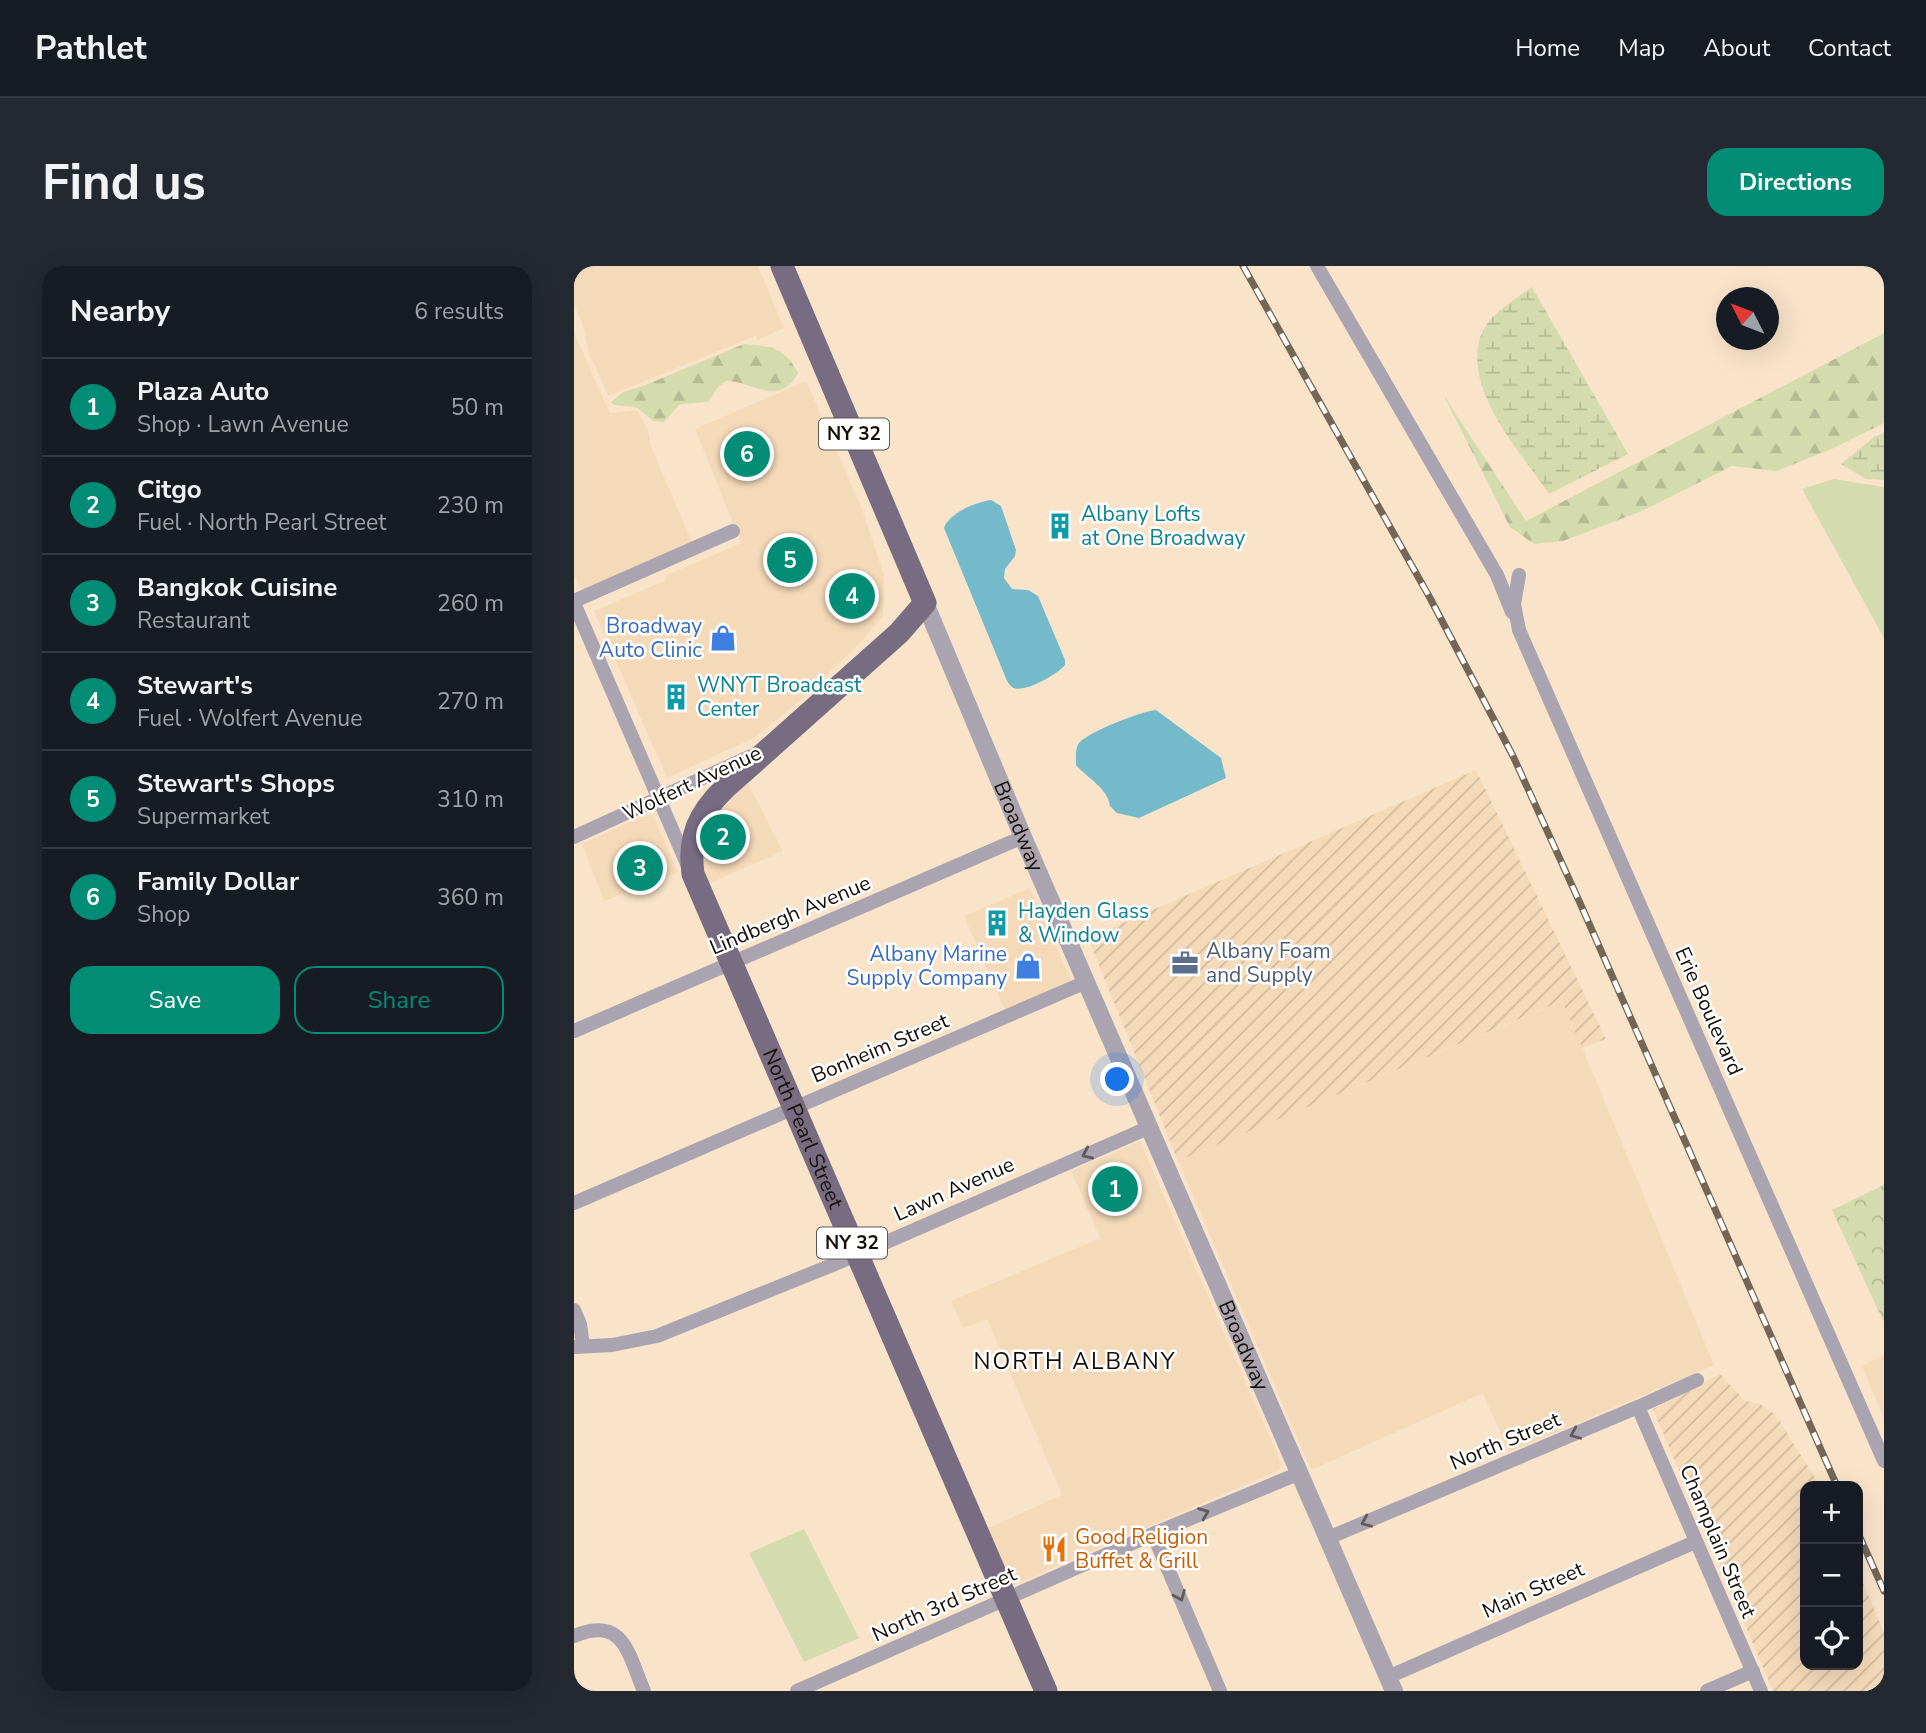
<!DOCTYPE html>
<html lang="en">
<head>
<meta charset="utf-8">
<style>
	body { margin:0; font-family:"Nunito Sans",sans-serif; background:#242831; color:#f1f3f6 }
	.controls { position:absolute; right:21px; bottom:21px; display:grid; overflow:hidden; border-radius:14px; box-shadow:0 7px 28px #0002 }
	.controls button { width:63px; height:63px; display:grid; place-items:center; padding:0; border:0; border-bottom:2px solid #363941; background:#171b24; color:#f1f3f6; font:35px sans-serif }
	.compass { position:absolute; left:1142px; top:21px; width:63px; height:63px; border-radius:50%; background:#171b24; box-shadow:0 7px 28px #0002; rotate:312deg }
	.you { position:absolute; left:544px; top:814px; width:24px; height:24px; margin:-18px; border:5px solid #fff; border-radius:50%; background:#1a73e8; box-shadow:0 0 0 10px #1a73e833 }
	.badge { display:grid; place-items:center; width:46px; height:46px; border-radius:50%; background:#018d75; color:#fff; font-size:23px; font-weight:700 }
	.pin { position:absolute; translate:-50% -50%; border:4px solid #fff; box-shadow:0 2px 7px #0006 }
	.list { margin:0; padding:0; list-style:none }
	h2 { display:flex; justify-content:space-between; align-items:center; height:91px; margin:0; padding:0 28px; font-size:30px }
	h2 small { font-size:23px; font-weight:400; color:#9ea1a6 }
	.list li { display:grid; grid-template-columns:46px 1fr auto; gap:21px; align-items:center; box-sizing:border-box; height:98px; padding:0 28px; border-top:2px solid #363941 }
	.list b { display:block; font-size:26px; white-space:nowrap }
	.list p { margin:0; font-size:23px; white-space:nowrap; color:#9ea1a6 }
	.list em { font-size:23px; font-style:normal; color:#9ea1a6 }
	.actions { display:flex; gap:14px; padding:21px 28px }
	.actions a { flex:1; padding:16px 0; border:2px solid #018d75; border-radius:21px; text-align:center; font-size:24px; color:#018d75 }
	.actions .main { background:#018d75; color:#fff }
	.icon { flex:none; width:38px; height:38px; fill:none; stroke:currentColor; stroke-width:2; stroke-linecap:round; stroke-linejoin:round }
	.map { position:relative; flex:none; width:1310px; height:1425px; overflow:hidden; border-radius:21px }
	header { display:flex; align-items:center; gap:42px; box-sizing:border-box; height:98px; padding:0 35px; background:#171b24; border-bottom:2px solid #363941 }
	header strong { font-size:33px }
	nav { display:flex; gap:38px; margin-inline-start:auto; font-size:24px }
	.intro { display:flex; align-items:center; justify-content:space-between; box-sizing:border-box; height:168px; padding:0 42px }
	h1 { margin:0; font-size:49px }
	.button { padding:18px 32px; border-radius:21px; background:#018d75; color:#fff; font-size:24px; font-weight:700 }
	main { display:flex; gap:42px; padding:0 42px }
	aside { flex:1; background:#171b24; border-radius:21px; box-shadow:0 7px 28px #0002 }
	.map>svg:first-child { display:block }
	.built { fill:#f5daba }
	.industrial { fill:url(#industrial-furrows) }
	.green { fill:#d4dbaf }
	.forest { fill:url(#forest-firs) }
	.wetland { fill:url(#wetland-marsh) }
	.park { fill:url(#park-crowns) }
	.water { fill:#75bacb }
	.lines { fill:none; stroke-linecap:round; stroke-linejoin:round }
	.minor { stroke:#aaa4b1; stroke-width:14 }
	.tertiary { stroke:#aaa4b1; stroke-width:18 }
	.primary { stroke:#776c82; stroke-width:23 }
	.rail-casing { stroke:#736657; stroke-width:7 }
	.rail { stroke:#fff; stroke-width:4.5; stroke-dasharray:13; stroke-linecap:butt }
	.oneway { stroke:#605a5c }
	.labels { text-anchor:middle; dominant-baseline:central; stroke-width:5; stroke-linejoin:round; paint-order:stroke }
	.shield { fill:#fff; stroke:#5c5751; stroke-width:2 }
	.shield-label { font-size:19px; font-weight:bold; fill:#160f07 }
	.culture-label { font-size:21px; fill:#0d838f; stroke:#fff; text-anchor:start }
	.shop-label { font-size:21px; fill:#366cbe; stroke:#fff; text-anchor:end }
	.street-label { font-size:21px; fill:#160f07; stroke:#fff }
	.service-label { font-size:21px; fill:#4e5e75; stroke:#fff; text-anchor:start }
	.food-label { font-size:21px; fill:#c56008; stroke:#fff; text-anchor:start }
	.neighbourhood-label { font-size:23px; letter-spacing:2px; fill:#160f07; stroke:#fff }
</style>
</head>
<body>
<header>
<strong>Pathlet</strong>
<nav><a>Home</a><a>Map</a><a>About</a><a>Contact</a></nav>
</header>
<div class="intro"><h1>Find us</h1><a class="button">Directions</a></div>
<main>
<aside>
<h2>Nearby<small>6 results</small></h2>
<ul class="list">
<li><span class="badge">1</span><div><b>Plaza Auto</b><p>Shop · Lawn Avenue</p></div><em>50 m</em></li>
<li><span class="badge">2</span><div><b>Citgo</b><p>Fuel · North Pearl Street</p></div><em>230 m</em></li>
<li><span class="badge">3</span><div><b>Bangkok Cuisine</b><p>Restaurant</p></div><em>260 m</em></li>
<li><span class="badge">4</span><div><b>Stewart's</b><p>Fuel · Wolfert Avenue</p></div><em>270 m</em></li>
<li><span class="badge">5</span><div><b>Stewart's Shops</b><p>Supermarket</p></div><em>310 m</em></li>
<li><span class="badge">6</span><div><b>Family Dollar</b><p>Shop</p></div><em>360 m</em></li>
</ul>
<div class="actions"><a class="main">Save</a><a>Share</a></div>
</aside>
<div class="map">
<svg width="1310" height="1425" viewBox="0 0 1310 1425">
	<defs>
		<pattern id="industrial-furrows" width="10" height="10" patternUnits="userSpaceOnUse" patternTransform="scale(1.75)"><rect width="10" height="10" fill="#f5daba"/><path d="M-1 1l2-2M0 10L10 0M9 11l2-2" fill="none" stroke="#d1ba9e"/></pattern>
		<pattern id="forest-firs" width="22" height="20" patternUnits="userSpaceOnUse" patternTransform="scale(1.75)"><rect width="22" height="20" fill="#d4dbaf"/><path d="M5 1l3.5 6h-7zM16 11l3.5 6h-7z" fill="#b5bb95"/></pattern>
		<pattern id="wetland-marsh" width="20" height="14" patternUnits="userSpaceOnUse" patternTransform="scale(1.75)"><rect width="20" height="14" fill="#d4dbaf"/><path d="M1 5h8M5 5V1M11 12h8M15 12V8" fill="none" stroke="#b5bb95"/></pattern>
		<pattern id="park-crowns" width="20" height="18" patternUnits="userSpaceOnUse" patternTransform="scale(1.75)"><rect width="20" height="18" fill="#d4dbaf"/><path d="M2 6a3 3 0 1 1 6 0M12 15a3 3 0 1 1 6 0" fill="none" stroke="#b5bb95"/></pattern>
	</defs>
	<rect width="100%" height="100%" fill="#f9e4ca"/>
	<!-- built -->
	<g class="built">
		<path d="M 0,0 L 184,0 L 210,62 L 184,74 L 181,70 L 34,130 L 15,87 L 8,56 L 0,39 Z"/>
		<path d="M 0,66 L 36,147 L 63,144 L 74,164 L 77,181 L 118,276 L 11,323 L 5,321 L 0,309 Z"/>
		<path d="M 232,115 L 287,240 L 310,309 L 309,350 L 286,377 L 229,432 L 180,472 L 93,512 L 20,345 L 90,315 L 93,309 L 167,277 L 121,163 Z"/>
		<path d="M 174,517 L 209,585 L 134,618 L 127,595 L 126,576 L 144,544 Z"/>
		<path d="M 71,549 L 79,549 L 104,606 L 30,635 L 8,578 Z"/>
		<path d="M 456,622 L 497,714 L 431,745 L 390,650 Z"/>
		<path d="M 989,735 L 1140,1099 L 935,1186 L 909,1127 L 737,1204 L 604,895 Z"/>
		<path d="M 566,875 L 708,1199 L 703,1205 L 437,1320 L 412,1263 L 488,1229 L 413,1053 L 389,1062 L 377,1035 L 526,972 L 497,905 Z"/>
		<path d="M 1310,1089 L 1310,1153 L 1288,1100 Z"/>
	</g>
	<!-- industrial -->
	<g class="industrial">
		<path d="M 902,504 L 1032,773 L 1008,782 L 988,735 L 604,895 L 514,672 Z"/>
		<path d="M 1146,1108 L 1171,1135 L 1186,1138 L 1202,1149 L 1246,1220 L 1231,1220 L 1231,1399 L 1284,1399 L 1284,1305 L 1310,1366 L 1310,1425 L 1199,1425 L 1079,1143 Z"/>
	</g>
	<!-- green -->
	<g class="green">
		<path d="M 1260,213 L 1310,221 L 1310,372 L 1228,223 Z"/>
		<path d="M 230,1263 L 285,1372 L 230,1396 L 175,1287 Z"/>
	</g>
	<!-- forest -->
	<g class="forest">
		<path d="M 1310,67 L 1310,157 L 1260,182 L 1203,205 L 1158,200 L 1068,245 L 989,275 L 960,278 L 936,261 L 870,130 L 952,255 Z"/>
		<path d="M 170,78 C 197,80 211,82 224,107 C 204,143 177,114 152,115 L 145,120 L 134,136 L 106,138 L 90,156 L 79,155 L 62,141 L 40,139 L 37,136 L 49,126 L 69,120 Z"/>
	</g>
	<!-- wetland -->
	<g class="wetland">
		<path d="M 958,21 L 1054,188 L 975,228 C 946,185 888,124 907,69 C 915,48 940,34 958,21 Z"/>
		<path d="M 1310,167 L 1310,214 L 1292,213 L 1267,198 L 1300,171 Z"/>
	</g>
	<!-- park -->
	<path class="park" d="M 1310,919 L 1310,1054 L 1309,1055 L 1258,944 Z"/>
	<!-- water -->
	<g class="water">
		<path d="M 417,234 L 427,240 L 442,284 L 441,290 L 431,303 L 430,312 L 438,323 L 454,324 L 464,330 L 491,394 L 491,399 C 484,408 448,429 438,421 C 435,419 432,413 431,410 L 370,262 C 375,247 402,236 417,234 Z"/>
		<path d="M 582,444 L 647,492 L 652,512 L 565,552 L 543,547 L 536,540 C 533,521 514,513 502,499 C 502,492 501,482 505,477 C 514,466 568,445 582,444 Z"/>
	</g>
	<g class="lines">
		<!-- minor -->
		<g class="minor">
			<path d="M 743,0 L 923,309 L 938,346"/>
			<path d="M 945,309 L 940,338 L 945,364 L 1310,1195"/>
			<path d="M 0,335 L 159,265"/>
			<path d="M 0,337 L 114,600"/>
			<path d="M 0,571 L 177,490"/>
			<path d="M 0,765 L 449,571"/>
			<path d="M 0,937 L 512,716"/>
			<path d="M 0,1044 L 6,1058 L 9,1080"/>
			<path d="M 0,1081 L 38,1079 L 83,1070 L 283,989 L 576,861"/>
			<path d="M 1064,1141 L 1187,1425"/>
			<path d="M 579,1268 L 646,1425"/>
			<path d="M 754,1272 L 1064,1141 L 1123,1114"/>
			<path d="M 0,1370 C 50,1349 54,1388 70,1425"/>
			<path d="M 814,1411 L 1121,1276"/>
			<path d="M 223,1425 L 579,1268 L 726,1207"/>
			<path d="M 1133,1425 L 1179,1405"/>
		</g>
		<!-- tertiary -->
		<path class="tertiary" id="s1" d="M 351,337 L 449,571 L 820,1425"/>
		<!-- primary -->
		<path class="primary" id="s2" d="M 208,0 L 351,337 L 325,367 L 151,522 C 125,547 114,571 119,608 L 472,1425"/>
		<!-- rail casing -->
		<g class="rail-casing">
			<g id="rail">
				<path d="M 669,0 L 856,332 L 939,490 L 1006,637 L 1263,1220"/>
				<path d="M 1284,1267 L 1310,1325"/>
			</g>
		</g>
		<!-- rail -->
		<use href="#rail" class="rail"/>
	</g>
	<!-- one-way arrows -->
	<defs><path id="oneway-chevron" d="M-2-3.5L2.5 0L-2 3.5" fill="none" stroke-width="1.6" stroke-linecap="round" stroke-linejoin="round" transform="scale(1.75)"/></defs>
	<g class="oneway">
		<use href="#oneway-chevron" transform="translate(513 888) rotate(156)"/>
		<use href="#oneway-chevron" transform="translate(1001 1168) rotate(157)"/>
		<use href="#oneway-chevron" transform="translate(630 1247) rotate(-22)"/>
		<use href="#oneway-chevron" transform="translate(792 1256) rotate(157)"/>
		<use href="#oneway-chevron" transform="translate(606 1330) rotate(67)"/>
	</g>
	<!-- icons -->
	<defs>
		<g id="building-bare" transform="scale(2.1)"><path d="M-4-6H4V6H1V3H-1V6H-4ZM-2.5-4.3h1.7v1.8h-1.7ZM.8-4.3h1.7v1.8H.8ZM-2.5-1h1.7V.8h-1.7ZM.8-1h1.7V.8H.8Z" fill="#0f9aa8" stroke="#fff" stroke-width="2.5" paint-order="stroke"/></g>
		<g id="shop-bare" transform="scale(2.1)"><path d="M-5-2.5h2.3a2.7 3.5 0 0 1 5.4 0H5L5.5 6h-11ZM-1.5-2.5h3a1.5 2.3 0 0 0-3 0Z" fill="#3f7fe0" stroke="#fff" stroke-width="2.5" paint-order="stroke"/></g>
		<g id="office-bare" transform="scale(2.1)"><path d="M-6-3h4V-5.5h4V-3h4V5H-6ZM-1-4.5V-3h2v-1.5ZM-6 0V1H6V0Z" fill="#5c6f8a" stroke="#fff" stroke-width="2.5" paint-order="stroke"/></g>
		<g id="restaurant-bare" transform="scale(2.1)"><path d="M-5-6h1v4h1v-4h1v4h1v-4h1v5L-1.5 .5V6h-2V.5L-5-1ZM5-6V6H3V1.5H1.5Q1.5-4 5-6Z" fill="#e8710a" stroke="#fff" stroke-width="2.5" paint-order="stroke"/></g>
	</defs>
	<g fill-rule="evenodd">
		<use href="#building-bare" x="486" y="260"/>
		<use href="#shop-bare" x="149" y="372"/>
		<use href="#building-bare" x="102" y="431"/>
		<use href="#building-bare" x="423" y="657"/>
		<use href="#office-bare" x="611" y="697"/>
		<use href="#shop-bare" x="454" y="700"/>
		<use href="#restaurant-bare" x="480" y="1283"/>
	</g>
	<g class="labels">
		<!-- shield labels -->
		<g class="shield">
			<rect x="245" y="152.5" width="70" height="31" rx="5"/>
			<rect x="243" y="961.5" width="70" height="31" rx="5"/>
		</g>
		<g class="shield-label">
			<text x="280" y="168">NY 32</text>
			<text x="278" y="977">NY 32</text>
		</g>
		<!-- culture labels -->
		<g class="culture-label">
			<text x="507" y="248">Albany Lofts<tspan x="507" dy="24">at One Broadway</tspan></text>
			<text x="123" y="419">WNYT Broadcast<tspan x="123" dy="24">Center</tspan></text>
			<text x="444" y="645">Hayden Glass<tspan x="444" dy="24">&amp; Window</tspan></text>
		</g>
		<!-- shop labels -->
		<g class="shop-label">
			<text x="128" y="360">Broadway<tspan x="128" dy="24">Auto Clinic</tspan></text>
			<text x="433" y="688">Albany Marine<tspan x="433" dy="24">Supply Company</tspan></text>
		</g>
		<!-- street labels -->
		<g class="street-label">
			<text transform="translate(118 517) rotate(-25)">Wolfert Avenue</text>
			<text stroke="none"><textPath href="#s1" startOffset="242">Broadway</textPath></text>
			<text transform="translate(216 649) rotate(-23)">Lindbergh Avenue</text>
			<text transform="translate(1135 745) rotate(66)">Erie Boulevard</text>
			<text transform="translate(306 782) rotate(-23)">Bonheim Street</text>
			<text stroke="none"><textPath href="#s2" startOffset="1012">North Pearl Street</textPath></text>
			<text transform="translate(380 923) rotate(-24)">Lawn Avenue</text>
			<text stroke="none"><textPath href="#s1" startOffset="808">Broadway</textPath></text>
			<text transform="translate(931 1175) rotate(-23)">North Street</text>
			<text transform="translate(1144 1275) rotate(67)">Champlain Street</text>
			<text transform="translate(959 1324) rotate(-24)">Main Street</text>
			<text transform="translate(370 1338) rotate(-24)">North 3rd Street</text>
		</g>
		<!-- service labels -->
		<g class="service-label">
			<text x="632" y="685">Albany Foam<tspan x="632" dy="24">and Supply</tspan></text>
		</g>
		<!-- food labels -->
		<g class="food-label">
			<text x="501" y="1271">Good Religion<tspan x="501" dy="24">Buffet &amp; Grill</tspan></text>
		</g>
		<!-- neighbourhood labels -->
		<g class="neighbourhood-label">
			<text x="501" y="1095">NORTH ALBANY</text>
		</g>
	</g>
</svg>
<div class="controls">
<button>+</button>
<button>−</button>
<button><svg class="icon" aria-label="locate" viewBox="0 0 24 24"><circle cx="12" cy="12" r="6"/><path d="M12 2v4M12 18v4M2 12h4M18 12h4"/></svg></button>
</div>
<svg class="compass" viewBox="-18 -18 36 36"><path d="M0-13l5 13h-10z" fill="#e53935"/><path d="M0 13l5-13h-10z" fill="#9ea1a6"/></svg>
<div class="you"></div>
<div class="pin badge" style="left:541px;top:923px">1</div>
<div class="pin badge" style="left:149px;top:571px">2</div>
<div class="pin badge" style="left:66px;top:602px">3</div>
<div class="pin badge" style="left:278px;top:330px">4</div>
<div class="pin badge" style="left:216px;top:294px">5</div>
<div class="pin badge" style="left:173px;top:188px">6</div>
</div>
</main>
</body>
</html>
